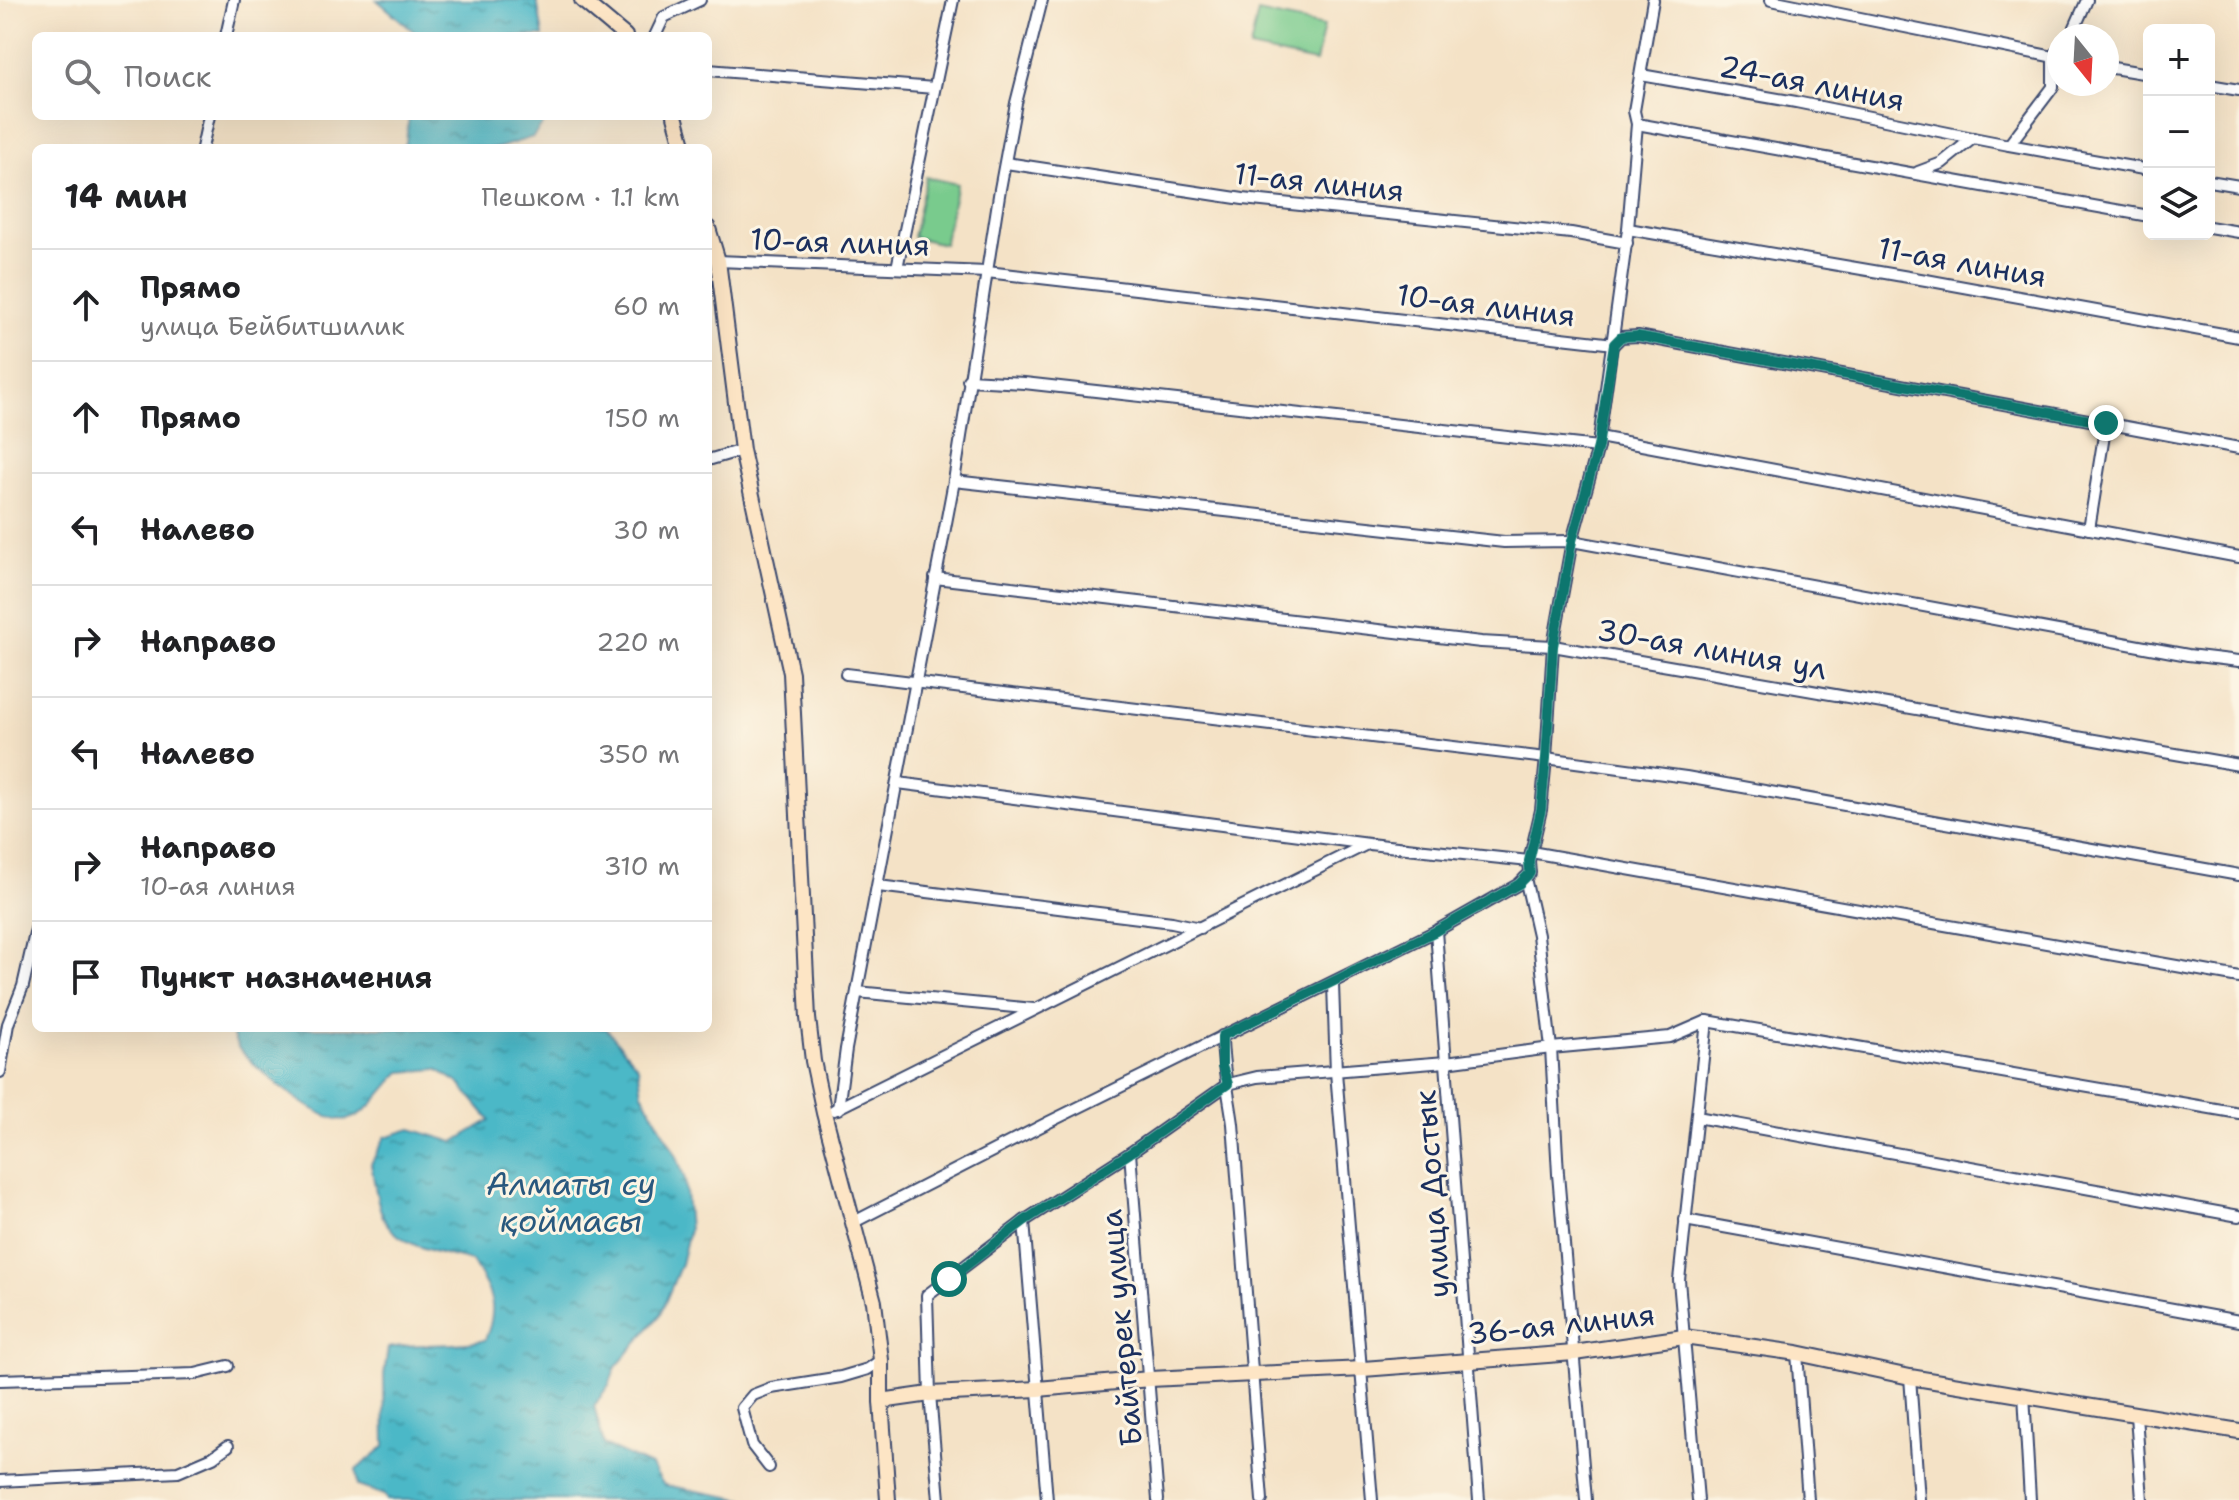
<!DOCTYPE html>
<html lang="ru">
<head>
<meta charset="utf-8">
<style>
	body { margin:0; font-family:"Shantell Sans",sans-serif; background:#f2f2f2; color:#202124 }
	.controls { position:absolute; right:24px; top:24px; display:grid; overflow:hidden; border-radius:12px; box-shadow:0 8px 32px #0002 }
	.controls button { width:72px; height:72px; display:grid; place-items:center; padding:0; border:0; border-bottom:2px solid #e0e0e0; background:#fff; color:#202124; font:40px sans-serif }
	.compass { position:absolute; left:2047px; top:24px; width:72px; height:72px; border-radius:50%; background:#fff; box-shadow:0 8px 32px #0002; rotate:162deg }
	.stop { position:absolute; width:24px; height:24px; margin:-18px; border:6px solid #0f766e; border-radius:50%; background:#fff }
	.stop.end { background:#0f766e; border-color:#fff; box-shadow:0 2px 8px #0008 }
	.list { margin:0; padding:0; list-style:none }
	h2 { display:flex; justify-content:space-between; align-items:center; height:104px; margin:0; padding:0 32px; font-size:34px }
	h2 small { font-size:26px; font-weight:400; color:#757577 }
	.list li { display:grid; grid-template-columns:52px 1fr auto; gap:24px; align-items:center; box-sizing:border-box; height:112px; padding:0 32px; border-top:2px solid #e0e0e0 }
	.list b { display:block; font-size:30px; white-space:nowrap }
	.list p { margin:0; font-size:26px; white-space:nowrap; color:#757577 }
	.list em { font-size:26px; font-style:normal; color:#757577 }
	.icon { flex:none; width:44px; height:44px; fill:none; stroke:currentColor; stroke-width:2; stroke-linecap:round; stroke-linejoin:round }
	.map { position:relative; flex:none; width:2239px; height:1500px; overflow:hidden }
	.search { position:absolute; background:#fff; box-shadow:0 8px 32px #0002; left:32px; top:32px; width:680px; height:88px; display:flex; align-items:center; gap:20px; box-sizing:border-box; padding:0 28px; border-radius:12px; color:#757577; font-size:30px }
	.panel { position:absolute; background:#fff; box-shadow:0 8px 32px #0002; left:32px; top:144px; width:680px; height:888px; border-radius:12px }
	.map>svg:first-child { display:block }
	.green { fill:#79cb8d; stroke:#4a7d76; stroke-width:2 }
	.water { fill:url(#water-ripples); stroke:#337492; stroke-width:2 }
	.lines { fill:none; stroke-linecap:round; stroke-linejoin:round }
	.street-casing { stroke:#3c4a6e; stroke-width:14 }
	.secondary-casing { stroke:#3c4a6e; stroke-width:18 }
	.street { stroke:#fff; stroke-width:10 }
	.secondary { stroke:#fde5c5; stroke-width:14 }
	.route { stroke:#0f766e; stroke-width:10 }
	.labels { text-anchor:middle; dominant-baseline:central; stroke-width:6; stroke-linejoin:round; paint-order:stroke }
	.street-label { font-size:30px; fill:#1b2f5e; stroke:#fcf5e5 }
	.water-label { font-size:32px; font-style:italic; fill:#29587e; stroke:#fcf5e5 }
</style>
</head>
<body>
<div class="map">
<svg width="2239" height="1500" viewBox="0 0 2239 1500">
	<defs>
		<pattern id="water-ripples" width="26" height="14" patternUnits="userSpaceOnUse" patternTransform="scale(2)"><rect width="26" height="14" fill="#4bb8c7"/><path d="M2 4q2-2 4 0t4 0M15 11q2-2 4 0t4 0" fill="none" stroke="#3e96a5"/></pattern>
	</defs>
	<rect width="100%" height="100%" fill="#fcf5e5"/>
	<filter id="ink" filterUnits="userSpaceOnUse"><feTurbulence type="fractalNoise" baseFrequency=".0125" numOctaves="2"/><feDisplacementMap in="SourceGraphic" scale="16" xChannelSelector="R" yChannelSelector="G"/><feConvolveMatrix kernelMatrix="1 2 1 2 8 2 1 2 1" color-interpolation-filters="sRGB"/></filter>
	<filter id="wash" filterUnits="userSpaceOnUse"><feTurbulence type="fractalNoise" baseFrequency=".006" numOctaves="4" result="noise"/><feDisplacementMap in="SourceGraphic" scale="32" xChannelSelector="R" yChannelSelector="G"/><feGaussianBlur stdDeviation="1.8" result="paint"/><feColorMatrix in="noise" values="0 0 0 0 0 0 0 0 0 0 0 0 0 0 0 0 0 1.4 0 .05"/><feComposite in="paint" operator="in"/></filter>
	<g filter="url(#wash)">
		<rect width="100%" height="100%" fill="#f4e2c6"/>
		<!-- green -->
		<g class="green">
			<path d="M 1258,12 L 1324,26 L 1316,62 L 1250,48 Z"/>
			<path d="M 926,177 L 957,184 L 944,244 L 913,237 Z"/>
		</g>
		<!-- water -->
		<g class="water">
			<path d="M 377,0 L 537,0 L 543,36 L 419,36 Z"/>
			<path d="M 409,116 L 549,116 L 533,137 L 498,148 L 402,148 L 406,142 Z"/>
			<path d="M 230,1028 L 606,1028 L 638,1067 L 642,1093 L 677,1157 L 685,1180 L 689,1230 L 681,1264 L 660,1315 L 616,1367 L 609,1385 L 594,1406 L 604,1445 L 651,1466 L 664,1485 L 747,1500 L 387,1500 L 384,1495 L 358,1486 L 356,1470 L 385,1446 L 384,1375 L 388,1348 C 421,1342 453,1348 485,1340 C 500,1304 490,1292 472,1261 C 444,1253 405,1249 387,1224 C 378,1212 374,1179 371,1164 L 385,1137 L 411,1129 L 454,1142 L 490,1120 L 460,1084 L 437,1069 L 401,1072 C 384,1087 374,1109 352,1118 C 325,1130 259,1070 240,1050 C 235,1044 233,1035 230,1028 Z"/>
		</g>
	</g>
	<g filter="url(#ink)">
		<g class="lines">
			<!-- street casing -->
			<g class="street-casing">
				<g id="street">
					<path d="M 1653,0 L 1634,111 L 1637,124 L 2149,216"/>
					<path d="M 1771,0 L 2059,58"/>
					<path d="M 226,36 L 234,0"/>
					<path d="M 655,36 L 664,17 L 700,0"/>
					<path d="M 2071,36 L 2087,0"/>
					<path d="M 2107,67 L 2149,74"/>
					<path d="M 708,70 L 934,88"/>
					<path d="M 1641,75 L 1796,102 L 1973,138"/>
					<path d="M 2209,85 L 2239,90"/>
					<path d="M 2009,145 L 2149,170"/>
					<path d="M 202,148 L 209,116"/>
					<path d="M 1006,163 L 1243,199 L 1571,233 L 1627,243"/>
					<path d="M 1918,172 L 1942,163 L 1973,138 L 2009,145 L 2053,87 L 2053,57 L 2059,50"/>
					<path d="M 2209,181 L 2239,186"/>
					<path d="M 2209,227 L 2239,232"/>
					<path d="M 1628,229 L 1926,280 L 2239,337"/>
					<path d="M 718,261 L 987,272 L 1614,344 L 1621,337 L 1638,336 L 2239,448"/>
					<path d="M 897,268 L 953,0"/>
					<path d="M 968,380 L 1024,383 L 1598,447"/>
					<path d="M 1599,437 L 2239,557"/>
					<path d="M 708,460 L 742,450"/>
					<path d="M 954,481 L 1504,542 L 1572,541 L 2188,655 L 2239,661"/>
					<path d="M 2089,529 L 2106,423"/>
					<path d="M 935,578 L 1481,642 L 1553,646 L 2239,765"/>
					<path d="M 846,674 L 1546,758 L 1686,777 L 2239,875"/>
					<path d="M 898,783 L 1369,844 L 1529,861"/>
					<path d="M 1531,852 L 2239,977"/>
					<path d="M 1525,878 L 1538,935 L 1551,1048 L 1558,1174 L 1586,1500"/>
					<path d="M 878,886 L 1172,922 L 1200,928"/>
					<path d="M 1436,931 L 1479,1500"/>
					<path d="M 1333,984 L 1336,1072 L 1372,1500"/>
					<path d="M 857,992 L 1034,1009"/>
					<path d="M 1222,1036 C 1222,1066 1229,1094 1233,1124 L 1262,1500"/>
					<path d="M 0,1072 L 8,1024 L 23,986 L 36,929"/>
					<path d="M 838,1109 L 846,1049 L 954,481 L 1000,189 L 1016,103 L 1042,0"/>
					<path d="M 834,1110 L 1367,844"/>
					<path d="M 1697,1117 L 2239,1216"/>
					<path d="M 1130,1153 L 1158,1500"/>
					<path d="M 1685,1220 L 2239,1321"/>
					<path d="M 1024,1221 L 1047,1500"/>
					<path d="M 852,1223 L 1049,1122 L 1436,931 L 1519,884 L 1530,873 L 1529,861 L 1541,810 L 1546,758 L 1553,646 L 1572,541 L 1598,447 L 1628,229 L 1637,124"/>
					<path d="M 1797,1353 L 1808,1500"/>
					<path d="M 1910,1377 L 1919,1500"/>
					<path d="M 0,1380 L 195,1374 L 228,1366"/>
					<path d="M 2024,1394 L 2030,1500"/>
					<path d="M 2136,1415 L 2142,1500"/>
					<path d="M 769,1467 L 752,1445 L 742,1408 L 753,1395 L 771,1388 L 841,1377 L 868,1369 L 881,1360"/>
					<path d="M 0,1481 L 178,1472 L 213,1457 L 228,1446"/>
					<path d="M 939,1500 L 930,1394 L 927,1295 L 1024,1221 L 1130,1153 L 1228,1084 L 1257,1077 L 1446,1062 L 1551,1048 L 1670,1037 L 1707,1021"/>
					<path d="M 1698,1500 L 1679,1280 L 1707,1021 L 2239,1113"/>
				</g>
			</g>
			<!-- secondary casing -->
			<g class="secondary-casing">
				<g id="secondary">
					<path d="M 582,0 L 625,36"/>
					<path d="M 675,116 L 684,148"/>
					<path d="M 708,228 L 718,261 L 742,450 L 791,673 L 808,1018 L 813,1061 L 824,1113 L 874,1302 L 881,1360 L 881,1401 L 888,1500"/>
					<path d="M 881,1401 L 930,1394 L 1038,1389 L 1150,1379 L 1363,1369 L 1574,1353 L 1684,1337 L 1797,1353 L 1910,1377 L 2239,1431"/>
				</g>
			</g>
			<!-- street -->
			<use href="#street" class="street"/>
			<!-- secondary -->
			<use href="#secondary" class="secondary"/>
		</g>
	</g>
	<g class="lines" filter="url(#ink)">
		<!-- route -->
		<path class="route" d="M 949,1279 L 1024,1221 L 1130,1153 L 1228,1084 L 1222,1066 L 1222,1036 L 1436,931 L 1519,884 L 1530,873 L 1529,861 L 1541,810 L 1546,758 L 1553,646 L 1572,541 L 1598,447 L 1614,344 L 1621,337 L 1638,336 L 2106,423"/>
	</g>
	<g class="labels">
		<!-- street labels -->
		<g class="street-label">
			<text transform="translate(1812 83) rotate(11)">24-ая линия</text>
			<text transform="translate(1319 182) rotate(6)">11-ая линия</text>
			<text transform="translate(840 242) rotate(2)">10-ая линия</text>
			<text transform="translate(1962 262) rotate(10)">11-ая линия</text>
			<text transform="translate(1486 305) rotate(7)">10-ая линия</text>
			<text transform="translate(1712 649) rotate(10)">30-ая линия ул</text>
			<text transform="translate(1432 1194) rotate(-94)">улица Достык</text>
			<text transform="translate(1561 1324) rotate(-6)">36-ая линия</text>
			<text transform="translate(1121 1328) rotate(-95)">Байтерек улица</text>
		</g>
		<!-- water labels -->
		<g class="water-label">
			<text x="571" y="1183">Алматы су<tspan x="571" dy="37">қоймасы</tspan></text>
		</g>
	</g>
</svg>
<div class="controls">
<button>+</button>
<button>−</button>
<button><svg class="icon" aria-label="layers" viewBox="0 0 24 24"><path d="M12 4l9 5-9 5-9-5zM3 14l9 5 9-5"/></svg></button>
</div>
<svg class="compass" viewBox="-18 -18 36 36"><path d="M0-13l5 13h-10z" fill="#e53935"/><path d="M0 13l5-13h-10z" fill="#757577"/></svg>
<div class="stop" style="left:949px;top:1279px"></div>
<div class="stop end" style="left:2106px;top:423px"></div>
<div class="search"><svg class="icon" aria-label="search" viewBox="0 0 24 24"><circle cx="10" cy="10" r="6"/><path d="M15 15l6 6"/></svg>Поиск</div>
<section class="panel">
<h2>14 мин<small>Пешком · 1.1 km</small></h2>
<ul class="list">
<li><svg class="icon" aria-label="ahead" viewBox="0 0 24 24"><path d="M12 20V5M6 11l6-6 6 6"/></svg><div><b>Прямо</b><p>улица Бейбитшилик</p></div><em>60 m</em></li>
<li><svg class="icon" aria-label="ahead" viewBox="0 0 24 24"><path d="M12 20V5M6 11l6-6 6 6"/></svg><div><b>Прямо</b></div><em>150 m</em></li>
<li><svg class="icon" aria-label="left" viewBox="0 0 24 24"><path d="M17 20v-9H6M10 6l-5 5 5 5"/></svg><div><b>Налево</b></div><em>30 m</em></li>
<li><svg class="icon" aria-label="right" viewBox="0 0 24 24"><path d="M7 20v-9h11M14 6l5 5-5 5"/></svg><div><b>Направо</b></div><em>220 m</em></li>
<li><svg class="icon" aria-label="left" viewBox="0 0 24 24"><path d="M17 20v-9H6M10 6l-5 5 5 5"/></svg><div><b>Налево</b></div><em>350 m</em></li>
<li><svg class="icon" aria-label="right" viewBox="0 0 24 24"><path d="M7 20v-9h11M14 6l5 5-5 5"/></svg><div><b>Направо</b><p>10-ая линия</p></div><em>310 m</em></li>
<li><svg class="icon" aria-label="arrive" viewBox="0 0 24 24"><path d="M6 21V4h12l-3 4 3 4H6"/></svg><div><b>Пункт назначения</b></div></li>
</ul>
</section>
</div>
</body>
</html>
